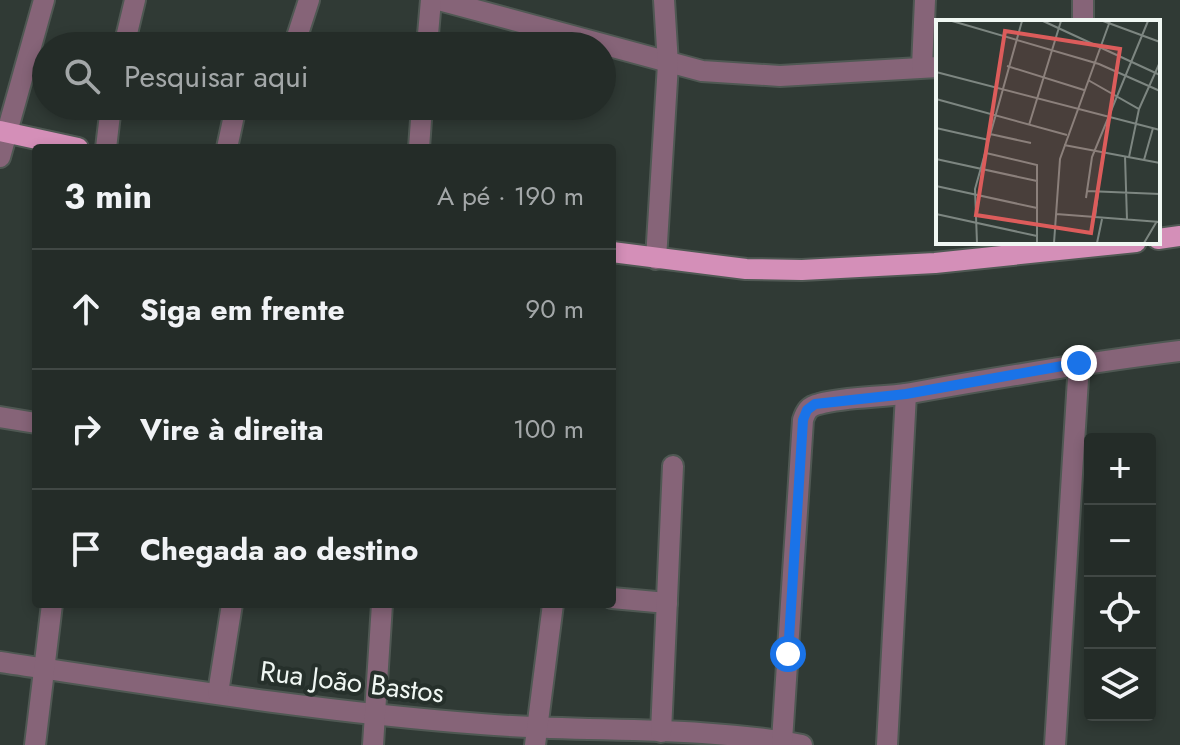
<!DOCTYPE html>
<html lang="pt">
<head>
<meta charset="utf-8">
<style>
	body { margin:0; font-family:Jost,sans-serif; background:#2c3430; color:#f1f3f6 }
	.controls { position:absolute; right:24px; bottom:24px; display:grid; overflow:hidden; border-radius:8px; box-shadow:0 4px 12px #0003 }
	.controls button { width:72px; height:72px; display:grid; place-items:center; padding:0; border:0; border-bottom:2px solid #414845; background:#242c28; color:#f1f3f6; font:40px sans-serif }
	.stop { position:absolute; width:24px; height:24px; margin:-18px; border:6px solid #1a73e8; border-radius:50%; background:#fff }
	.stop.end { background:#1a73e8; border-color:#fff; box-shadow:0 2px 8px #0008 }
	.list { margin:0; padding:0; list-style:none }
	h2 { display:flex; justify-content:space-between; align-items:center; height:104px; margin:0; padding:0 32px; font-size:34px }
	h2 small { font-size:26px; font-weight:400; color:#a3a7a8 }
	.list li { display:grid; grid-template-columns:52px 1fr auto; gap:24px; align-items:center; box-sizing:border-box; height:120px; padding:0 32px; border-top:2px solid #414845 }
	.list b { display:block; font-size:30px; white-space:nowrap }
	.list em { font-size:26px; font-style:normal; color:#a3a7a8 }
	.icon { flex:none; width:44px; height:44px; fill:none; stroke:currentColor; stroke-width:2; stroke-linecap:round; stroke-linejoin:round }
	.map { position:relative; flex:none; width:1180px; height:745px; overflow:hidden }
	.search { position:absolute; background:#242c28; box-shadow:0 4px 12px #0003; left:32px; top:32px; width:584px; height:88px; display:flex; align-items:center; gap:20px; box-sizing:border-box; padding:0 28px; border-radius:44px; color:#a3a7a8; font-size:30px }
	.panel { position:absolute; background:#242c28; box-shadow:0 4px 12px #0003; left:32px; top:144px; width:584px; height:464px; border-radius:8px }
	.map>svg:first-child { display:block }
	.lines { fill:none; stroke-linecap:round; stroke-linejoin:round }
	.minor-casing { stroke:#4f5853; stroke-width:24 }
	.primary-casing { stroke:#4f5853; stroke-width:24 }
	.minor { stroke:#866478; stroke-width:20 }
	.primary { stroke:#d48fb8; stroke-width:20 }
	.route { stroke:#1a73e8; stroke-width:10 }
	.labels { text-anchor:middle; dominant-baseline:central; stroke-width:8; stroke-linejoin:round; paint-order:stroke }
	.street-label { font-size:28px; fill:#f0f7f3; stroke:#26302b }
	.inset-road { fill:none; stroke:#7d8681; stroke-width:2 }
	.view { fill:#dc5c5b; fill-opacity:0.15; stroke:#dc5c5b; stroke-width:4 }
	.inset-edge { fill:none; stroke:#f0f7f3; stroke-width:4 }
</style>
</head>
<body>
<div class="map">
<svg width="1180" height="745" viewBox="0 0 1180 745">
	<rect width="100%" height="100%" fill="#303a35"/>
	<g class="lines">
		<!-- minor casing -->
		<g class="minor-casing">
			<g id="minor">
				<path d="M 439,0 L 702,71 L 780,76 L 938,67"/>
				<path d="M 1083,0 L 1083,22"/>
				<path d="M 124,46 L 135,0"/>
				<path d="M 294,46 L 309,0"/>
				<path d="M 427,46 L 431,0"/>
				<path d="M 922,67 L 925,0"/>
				<path d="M 106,148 L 111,106"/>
				<path d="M 227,148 L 236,106"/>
				<path d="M 419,148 L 422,106"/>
				<path d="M 0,157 L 44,0"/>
				<path d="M 656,259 L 668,64 L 664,0"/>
				<path d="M 0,417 L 36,423"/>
				<path d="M 612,598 L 667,603"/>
				<path d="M 0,662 C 160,686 320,712 481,724 C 587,733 697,725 802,745"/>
				<path d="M 218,693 L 232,604"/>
				<path d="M 661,732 L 673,466"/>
				<path d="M 782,741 L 803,420 C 806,411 809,406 819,404 C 849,396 881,398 911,393 C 1001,377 1090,362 1180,351"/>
				<path d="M 35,745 L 52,604"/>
				<path d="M 373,745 L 382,604"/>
				<path d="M 535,745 L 553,604"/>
				<path d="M 887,745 L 906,394"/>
				<path d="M 1055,745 L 1079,363"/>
			</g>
		</g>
		<!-- primary casing -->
		<g class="primary-casing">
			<g id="primary">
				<path d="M 0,131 L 78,148"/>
				<path d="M 1158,239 L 1180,236"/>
				<path d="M 612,252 L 746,269 L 802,270 L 935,263 L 1136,242"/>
			</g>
		</g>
		<!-- minor -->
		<use href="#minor" class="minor"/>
		<!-- primary -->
		<use href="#primary" class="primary"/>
	</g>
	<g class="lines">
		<!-- route -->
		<path class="route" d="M 788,654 L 803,420 L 807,410 L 815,404 L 906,394 L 1079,363"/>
	</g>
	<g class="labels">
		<!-- street labels -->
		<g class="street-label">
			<text transform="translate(352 682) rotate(7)">Rua João Bastos</text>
		</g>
	</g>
	<!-- overview -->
	<g transform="translate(936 20)">
		<rect width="224" height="224" fill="#303a35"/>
		<path class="inset-road" d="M 16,1 L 163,44 L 224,71M 107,1 L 224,55M 167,1 L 224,22M 71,46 L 148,70M 0,52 L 224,110M 152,60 L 203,89 L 224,42M 0,79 L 131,115M 93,105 L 125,1M 0,108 L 53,120M 54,114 L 95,123M 128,125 L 224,143M 50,133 L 101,145 L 101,223M 189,136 L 191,200M 193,137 L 203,89M 0,139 L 101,161M 208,140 L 217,108M 0,166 L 101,188M 151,171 L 224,174M 150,178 L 156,137 L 212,1M 0,194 L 101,216M 120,194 L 224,202M 159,198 L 162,173M 41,223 L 39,169 L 86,1M 118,223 L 124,139 L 174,1M 161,223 L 166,199M 208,223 L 221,201"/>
		<path class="view" d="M 69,11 L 184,29 L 155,213 L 40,195 Z"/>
		<rect width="224" height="224" class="inset-edge"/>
	</g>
</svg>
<div class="controls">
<button>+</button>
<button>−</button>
<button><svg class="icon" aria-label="locate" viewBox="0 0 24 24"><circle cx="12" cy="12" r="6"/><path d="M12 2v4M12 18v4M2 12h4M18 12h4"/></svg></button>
<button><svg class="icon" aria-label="layers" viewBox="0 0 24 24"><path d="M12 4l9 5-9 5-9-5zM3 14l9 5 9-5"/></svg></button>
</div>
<div class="stop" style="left:788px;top:654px"></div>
<div class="stop end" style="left:1079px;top:363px"></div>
<div class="search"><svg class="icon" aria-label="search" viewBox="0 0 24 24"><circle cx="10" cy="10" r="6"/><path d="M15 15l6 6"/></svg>Pesquisar aqui</div>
<section class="panel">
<h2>3 min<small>A pé · 190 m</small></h2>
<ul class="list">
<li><svg class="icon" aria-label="ahead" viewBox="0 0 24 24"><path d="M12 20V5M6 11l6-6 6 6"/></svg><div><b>Siga em frente</b></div><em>90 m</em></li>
<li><svg class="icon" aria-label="right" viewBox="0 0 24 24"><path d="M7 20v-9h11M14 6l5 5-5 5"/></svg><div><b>Vire à direita</b></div><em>100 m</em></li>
<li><svg class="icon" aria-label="arrive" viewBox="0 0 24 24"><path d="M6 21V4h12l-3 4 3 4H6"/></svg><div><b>Chegada ao destino</b></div></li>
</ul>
</section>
</div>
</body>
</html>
